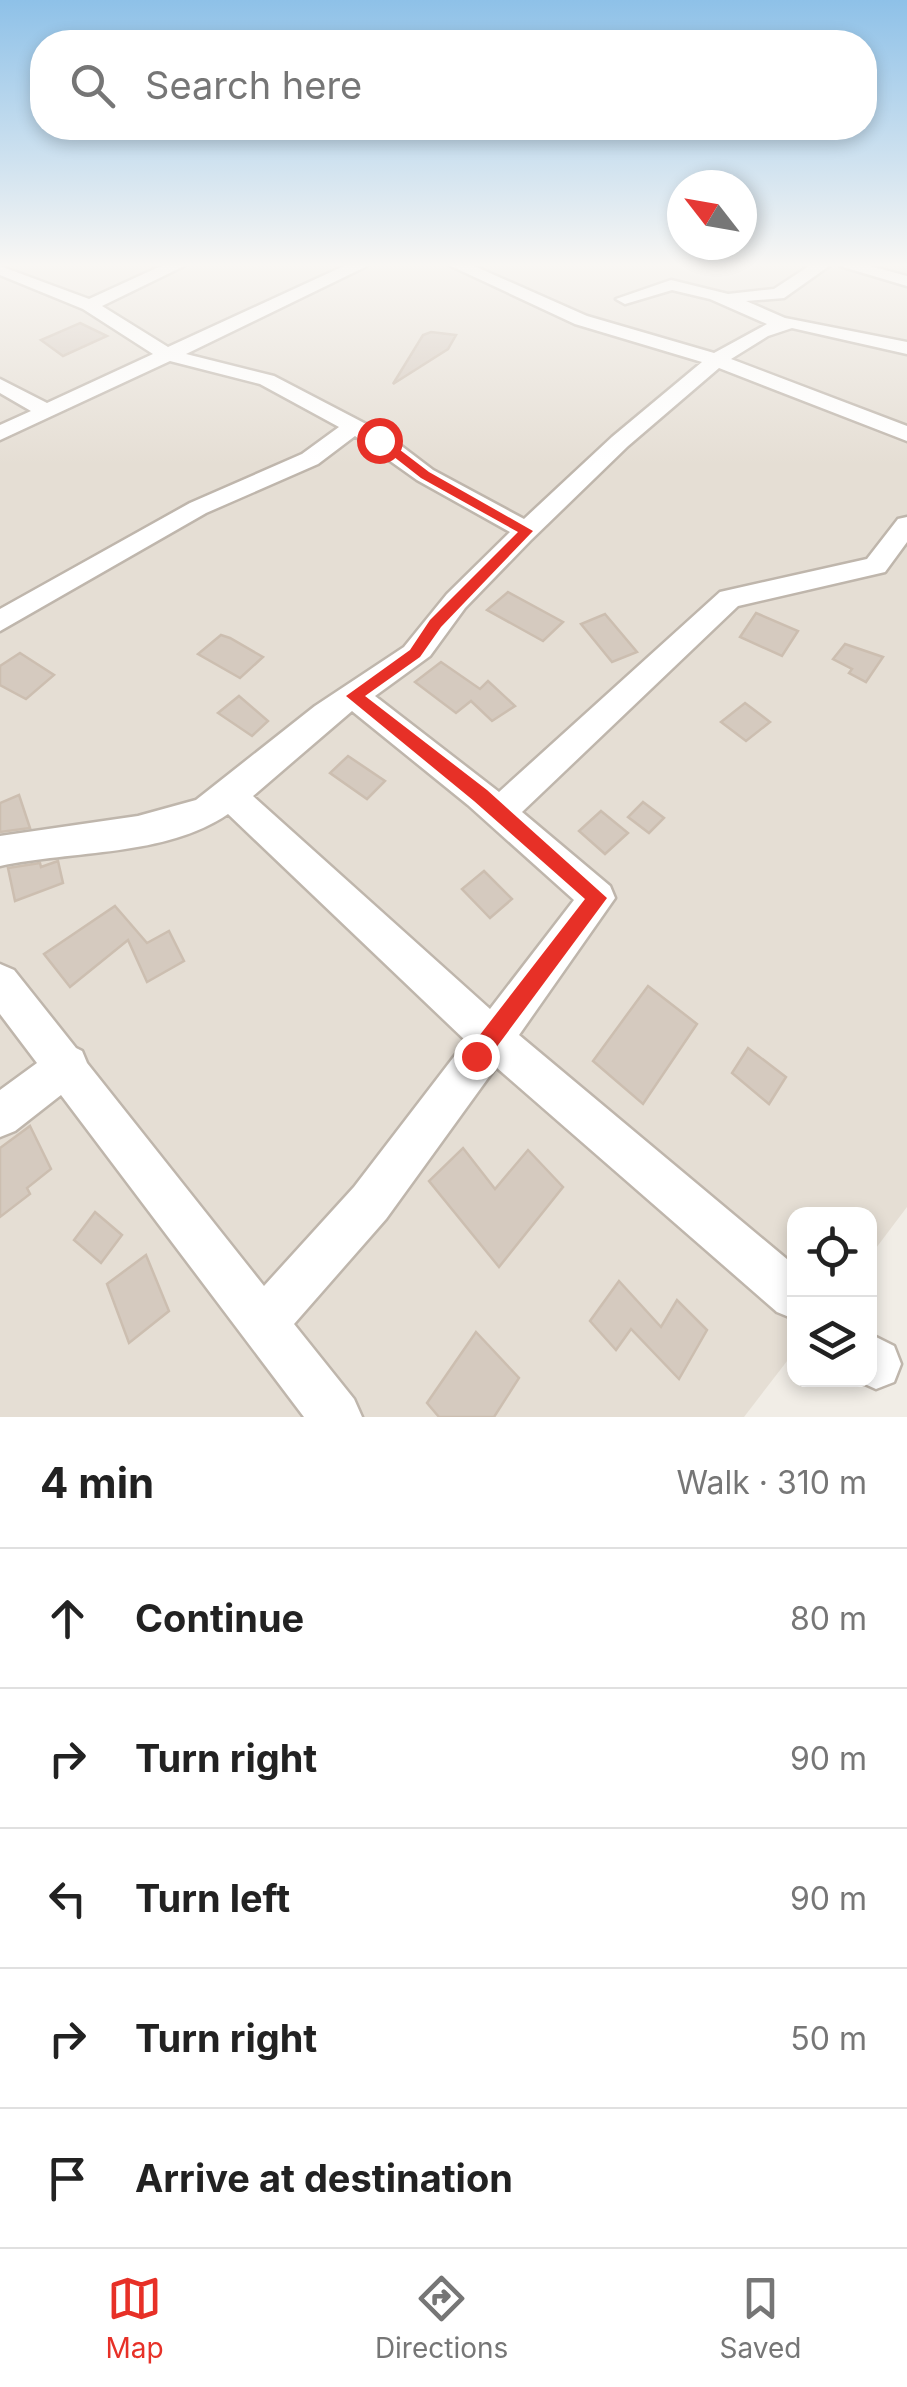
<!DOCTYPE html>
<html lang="en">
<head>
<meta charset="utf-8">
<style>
	body { margin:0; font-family:Inter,sans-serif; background:#f2f2f2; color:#222 }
	.controls { position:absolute; right:30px; bottom:30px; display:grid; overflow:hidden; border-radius:20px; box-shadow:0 5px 15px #0003 }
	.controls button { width:90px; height:90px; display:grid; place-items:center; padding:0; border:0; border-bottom:2px solid #e0e0e0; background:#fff; color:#222; font:50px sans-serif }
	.compass { position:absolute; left:667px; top:170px; width:90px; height:90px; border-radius:50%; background:#fff; box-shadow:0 5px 15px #0003; rotate:301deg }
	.stop { position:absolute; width:30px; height:30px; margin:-22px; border:8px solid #e73027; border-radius:50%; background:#fff }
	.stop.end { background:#e73027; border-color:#fff; box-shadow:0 2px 10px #0008 }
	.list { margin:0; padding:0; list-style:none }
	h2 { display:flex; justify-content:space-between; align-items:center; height:130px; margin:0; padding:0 40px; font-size:42px }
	h2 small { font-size:32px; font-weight:400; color:#767676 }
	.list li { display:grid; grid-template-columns:65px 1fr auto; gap:30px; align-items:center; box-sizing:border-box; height:140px; padding:0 40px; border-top:2px solid #e0e0e0 }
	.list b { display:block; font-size:38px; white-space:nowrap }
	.list em { font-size:32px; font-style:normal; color:#767676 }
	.icon { flex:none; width:55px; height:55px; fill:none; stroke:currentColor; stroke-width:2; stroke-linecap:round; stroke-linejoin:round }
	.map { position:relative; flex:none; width:907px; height:1417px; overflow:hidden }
	.search { position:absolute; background:#fff; box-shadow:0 5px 15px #0003; left:30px; right:30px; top:30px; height:110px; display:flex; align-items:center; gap:25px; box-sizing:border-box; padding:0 35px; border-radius:40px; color:#767676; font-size:38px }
	.sheet { height:830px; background:#fff }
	nav { display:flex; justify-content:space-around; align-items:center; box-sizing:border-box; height:140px; border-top:2px solid #e0e0e0; background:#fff; font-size:28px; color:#767676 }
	nav a { display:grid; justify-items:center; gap:5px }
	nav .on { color:#e73027 }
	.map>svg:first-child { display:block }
	.residential { fill:#e5ded4 }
	.building { fill:#d5cabf; stroke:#ccbeb0; stroke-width:2.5 }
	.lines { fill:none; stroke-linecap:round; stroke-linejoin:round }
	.minor-casing { stroke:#bfb6ac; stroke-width:5 }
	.minor { fill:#fff; fill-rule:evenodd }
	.route { fill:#e73027 }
</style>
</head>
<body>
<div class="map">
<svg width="907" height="1417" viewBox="0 0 907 1417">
	<rect width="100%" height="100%" fill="#f1ede6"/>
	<!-- residential -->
	<path class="residential" d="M 0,266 L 907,266 L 907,1207 L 870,1256 L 870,1214 L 794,1214 L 794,1352 L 744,1417 L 0,1417 Z"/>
	<!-- building -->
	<g class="building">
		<path d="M 80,323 L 107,336 L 63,356 L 41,340 Z"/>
		<path d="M 431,332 L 456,335 L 448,349 L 393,384 L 423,335 Z"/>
		<path d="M 508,592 L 563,622 L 543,641 L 487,610 Z"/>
		<path d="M 756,613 L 798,631 L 782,656 L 740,637 Z"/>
		<path d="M 605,614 L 637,652 L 612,662 L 581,624 Z"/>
		<path d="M 221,635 L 230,638 L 263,657 L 240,678 L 198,654 Z"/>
		<path d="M 845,644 L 883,657 L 866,682 L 849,673 L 852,669 L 833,659 Z"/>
		<path d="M 20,653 L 54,675 L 26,699 L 0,685 L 0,666 Z"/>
		<path d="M 441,662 L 480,689 L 488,681 L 515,706 L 492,721 L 471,701 L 456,713 L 415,682 Z"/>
		<path d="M 239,696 L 268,721 L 252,736 L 218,713 Z"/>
		<path d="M 745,703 L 770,722 L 746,741 L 721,722 Z"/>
		<path d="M 348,756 L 385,781 L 367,799 L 330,773 Z"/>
		<path d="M 19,795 L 30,828 L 0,832 L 0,803 Z"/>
		<path d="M 643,802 L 664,818 L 649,833 L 628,817 Z"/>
		<path d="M 601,811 L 628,833 L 605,854 L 579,831 Z"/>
		<path d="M 58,861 L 63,883 L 15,901 L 8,868 L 40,863 L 41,867 Z"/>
		<path d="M 484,871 L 512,899 L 490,918 L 462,889 Z"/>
		<path d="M 115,906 L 147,943 L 169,931 L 184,961 L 147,982 L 128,940 L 70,987 L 44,954 Z"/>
		<path d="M 648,986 L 697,1024 L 643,1104 L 593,1061 Z"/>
		<path d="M 748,1048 L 786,1077 L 769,1104 L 732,1073 Z"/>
		<path d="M 30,1126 L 51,1169 L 27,1188 L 30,1194 L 0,1217 L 0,1148 Z"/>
		<path d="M 463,1148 L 495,1189 L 528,1150 L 563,1187 L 499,1267 L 429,1181 Z"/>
		<path d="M 95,1212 L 122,1235 L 101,1263 L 74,1240 Z"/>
		<path d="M 146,1255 L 169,1311 L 129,1343 L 107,1284 Z"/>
		<path d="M 619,1281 L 661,1327 L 677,1300 L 707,1330 L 679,1379 L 631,1329 L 616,1350 L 590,1321 Z"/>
		<path d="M 476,1332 L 519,1378 L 494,1417 L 439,1417 L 427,1403 Z"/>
	</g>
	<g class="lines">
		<!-- minor casing -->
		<g class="minor-casing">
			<g id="minor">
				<path d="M 0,266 L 89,299 L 161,266 L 184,266 L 102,306 L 168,347 L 344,266 L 367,266 L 186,354 L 274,376 L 387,435 L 433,470 L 524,519 L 612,437 L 702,362 L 575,324 L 451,266 L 474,266 L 587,316 L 714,353 L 767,324 L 710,299 L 672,290 L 625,304 L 616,299 L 671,280 L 728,294 L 774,289 L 809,266 L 829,266 L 784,298 L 746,301 L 785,318 L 907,342 L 907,354 L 792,328 L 768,336 L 731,359 L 907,426 L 907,441 L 719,368 L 628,446 L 530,541 L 465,608 L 430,656 L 375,696 L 499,792 L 720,592 L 867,559 L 898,519 L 907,517 L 907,542 L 885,572 L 738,606 L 522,812 L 610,886 L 615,898 L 519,1035 L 794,1265 L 794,1319 L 777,1312 L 496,1067 L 386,1219 L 294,1324 L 354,1399 L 362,1417 L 304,1417 L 61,1095 L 15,1131 L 0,1137 L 0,1090 L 37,1063 L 0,1014 L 0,964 L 14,970 L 76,1048 L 82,1051 L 87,1063 L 264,1286 L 354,1187 L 466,1041 L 228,814 C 165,857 73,850 0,866 L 0,836 L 138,816 L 196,800 L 315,706 L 404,647 L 447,594 L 510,532 L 417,480 L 355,436 L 318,464 L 206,513 L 0,631 L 0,609 L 190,503 L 302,454 L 339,427 L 260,384 L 170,361 L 0,440 L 0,425 L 31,411 L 0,393 L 0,379 L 47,403 L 153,354 L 83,309 L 0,275 ZM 352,711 L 468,805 L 574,900 L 490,1009 L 253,796 Z"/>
				<path d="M 840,266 L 870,266 L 907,276 L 907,286 Z"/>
				<path d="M 870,1334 L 894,1346 L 901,1364 L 894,1382 L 876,1389 L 856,1380 L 870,1380 Z"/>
			</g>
		</g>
		<!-- minor -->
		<use href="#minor" class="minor"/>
	</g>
	<!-- sky -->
	<linearGradient id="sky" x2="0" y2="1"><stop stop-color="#8ec1e8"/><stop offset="0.57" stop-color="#f9f7f4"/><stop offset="1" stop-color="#f9f7f4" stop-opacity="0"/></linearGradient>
	<rect width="907" height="465" fill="url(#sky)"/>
	<!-- route -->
	<path class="route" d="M 375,437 L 383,437 L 429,472 L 533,531 L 441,627 L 420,657 L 365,696 L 487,790 L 607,898 L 484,1064 L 476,1067 L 469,1064 L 466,1056 L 469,1049 L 585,899 L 474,801 L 346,696 L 410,650 L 430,620 L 518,532 L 421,478 L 375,442 Z"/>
</svg>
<div class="controls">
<button><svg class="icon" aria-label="locate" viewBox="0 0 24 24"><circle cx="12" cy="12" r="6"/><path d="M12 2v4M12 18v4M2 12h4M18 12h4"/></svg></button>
<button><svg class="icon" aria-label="layers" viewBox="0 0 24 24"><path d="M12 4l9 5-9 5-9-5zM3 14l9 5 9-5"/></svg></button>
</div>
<svg class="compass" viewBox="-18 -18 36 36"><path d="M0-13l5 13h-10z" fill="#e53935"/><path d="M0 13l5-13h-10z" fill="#767676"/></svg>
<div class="stop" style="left:379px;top:440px"></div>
<div class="stop end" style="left:476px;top:1056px"></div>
<div class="search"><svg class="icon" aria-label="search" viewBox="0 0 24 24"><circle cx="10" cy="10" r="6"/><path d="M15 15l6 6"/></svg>Search here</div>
</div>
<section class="sheet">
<h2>4 min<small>Walk · 310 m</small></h2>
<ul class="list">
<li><svg class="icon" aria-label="ahead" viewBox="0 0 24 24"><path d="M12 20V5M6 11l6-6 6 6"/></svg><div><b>Continue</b></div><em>80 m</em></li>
<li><svg class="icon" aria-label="right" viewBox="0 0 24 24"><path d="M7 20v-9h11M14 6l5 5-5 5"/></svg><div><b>Turn right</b></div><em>90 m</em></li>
<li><svg class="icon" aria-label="left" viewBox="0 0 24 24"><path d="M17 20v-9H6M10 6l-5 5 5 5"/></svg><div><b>Turn left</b></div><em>90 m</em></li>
<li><svg class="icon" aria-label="right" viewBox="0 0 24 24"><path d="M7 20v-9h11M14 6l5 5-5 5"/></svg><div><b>Turn right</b></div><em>50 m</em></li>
<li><svg class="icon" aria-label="arrive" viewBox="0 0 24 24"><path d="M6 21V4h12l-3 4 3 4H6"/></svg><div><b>Arrive at destination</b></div></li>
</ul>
</section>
<nav>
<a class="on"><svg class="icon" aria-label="map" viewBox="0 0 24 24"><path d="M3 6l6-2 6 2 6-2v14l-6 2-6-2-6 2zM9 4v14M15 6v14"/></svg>Map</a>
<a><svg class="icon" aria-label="directions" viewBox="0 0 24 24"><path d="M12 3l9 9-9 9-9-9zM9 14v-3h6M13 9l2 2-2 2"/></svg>Directions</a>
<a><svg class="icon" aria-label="saved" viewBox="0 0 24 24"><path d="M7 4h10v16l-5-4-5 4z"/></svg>Saved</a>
</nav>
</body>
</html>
